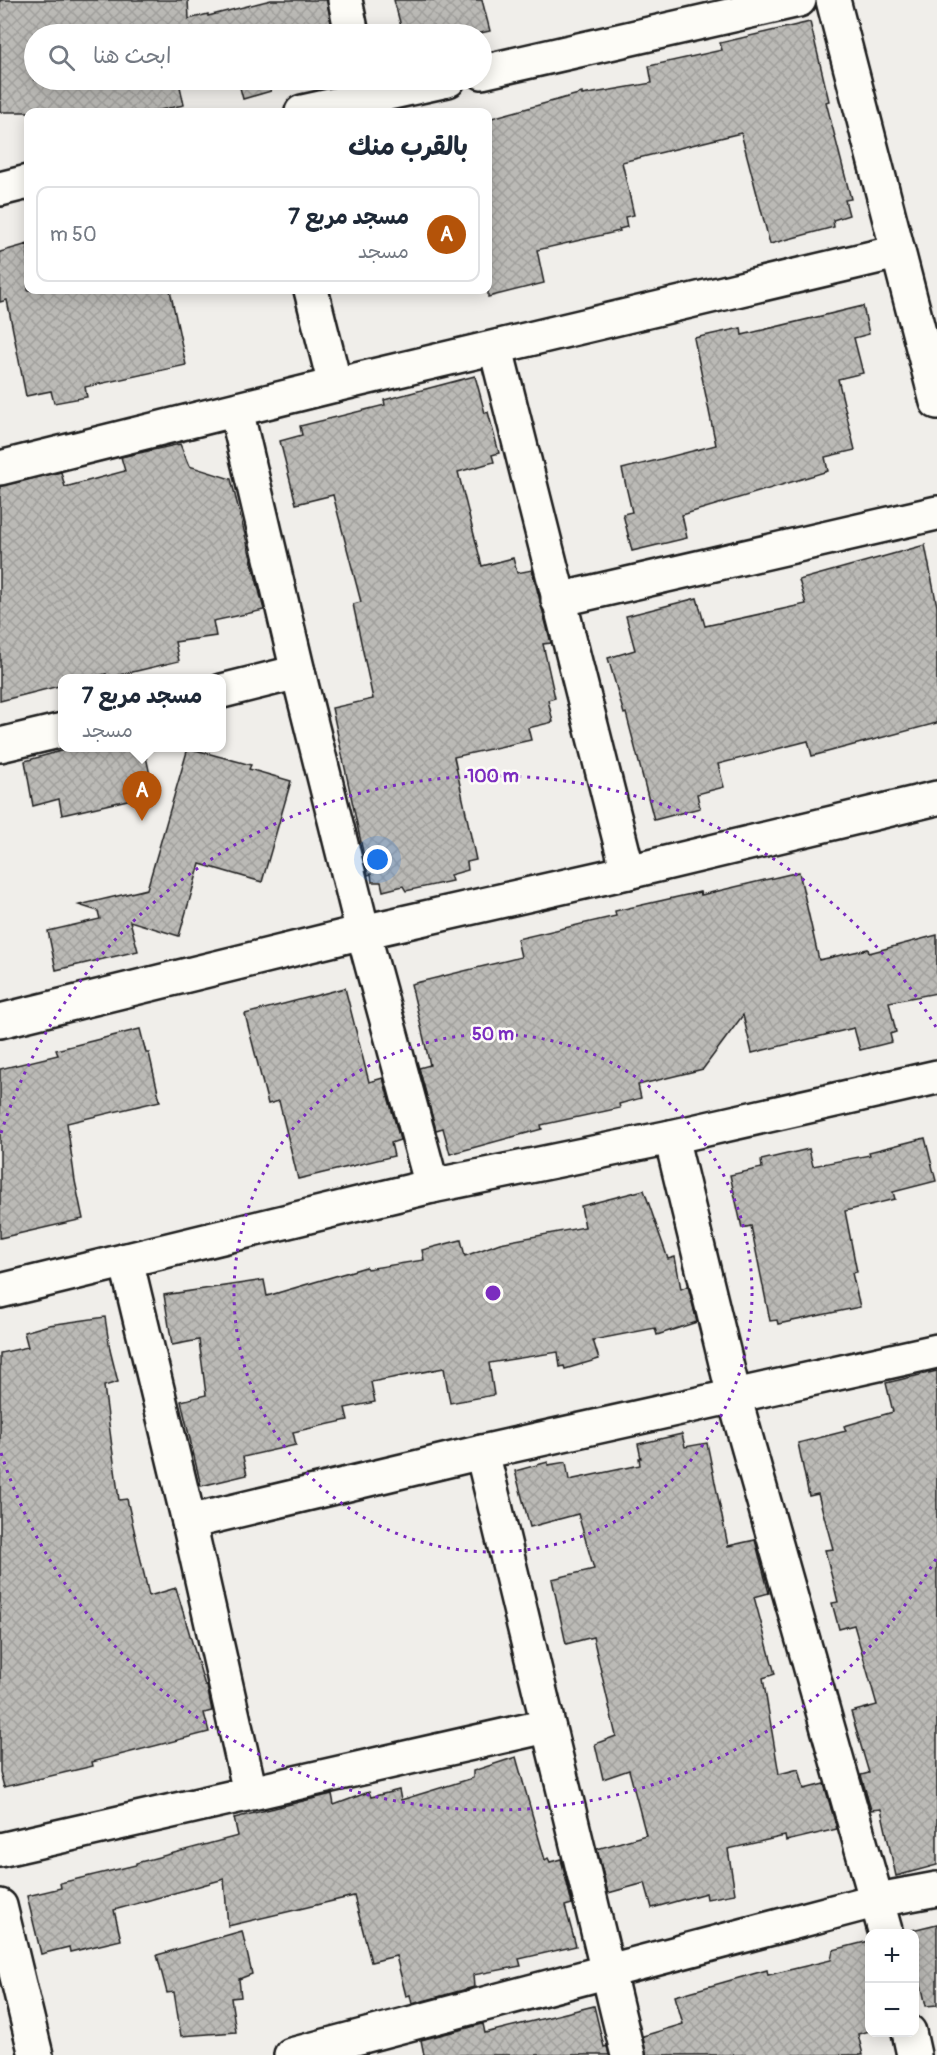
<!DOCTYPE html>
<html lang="ar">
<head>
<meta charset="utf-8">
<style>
	body { margin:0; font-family:Pangolin,"Playpen Sans Arabic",sans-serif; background:#f2f2f3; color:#1f2937; direction:rtl }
	.controls { position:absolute; right:18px; bottom:18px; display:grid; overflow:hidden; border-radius:12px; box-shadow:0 3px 15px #0003 }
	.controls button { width:54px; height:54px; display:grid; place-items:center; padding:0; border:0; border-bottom:2px solid #e0e1e3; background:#fff; color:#1f2937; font:30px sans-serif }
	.you { position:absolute; left:378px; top:860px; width:21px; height:21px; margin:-15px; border:4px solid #fff; border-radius:50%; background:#1a73e8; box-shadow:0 0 0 9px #1a73e833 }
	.badge { display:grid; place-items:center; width:39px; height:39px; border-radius:50%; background:#b45309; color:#fff; font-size:20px; font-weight:700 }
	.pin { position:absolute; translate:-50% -50px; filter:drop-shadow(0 2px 3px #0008) }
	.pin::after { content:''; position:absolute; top:32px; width:21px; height:18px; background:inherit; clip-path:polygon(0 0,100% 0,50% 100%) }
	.popup { position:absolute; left:58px; top:674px; width:168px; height:78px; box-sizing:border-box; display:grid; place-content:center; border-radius:12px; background:#fff; filter:drop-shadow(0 2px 4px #0005); font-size:20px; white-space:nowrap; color:#747a83 }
	.popup b { font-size:22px; color:#1f2937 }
	.popup::after { content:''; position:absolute; left:50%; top:100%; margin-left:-12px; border:12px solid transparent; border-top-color:#fff }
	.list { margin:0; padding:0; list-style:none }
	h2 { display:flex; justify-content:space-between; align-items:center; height:78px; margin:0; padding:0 24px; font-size:26px }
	h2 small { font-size:20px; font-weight:400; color:#747a83 }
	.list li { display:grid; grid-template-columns:39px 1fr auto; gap:18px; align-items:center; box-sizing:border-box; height:96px; margin:0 12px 12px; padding:0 12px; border:2px solid #e0e1e3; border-radius:12px }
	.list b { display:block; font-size:22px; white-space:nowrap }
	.list p { margin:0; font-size:20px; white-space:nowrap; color:#747a83 }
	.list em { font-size:20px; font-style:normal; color:#747a83 }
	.icon { flex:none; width:33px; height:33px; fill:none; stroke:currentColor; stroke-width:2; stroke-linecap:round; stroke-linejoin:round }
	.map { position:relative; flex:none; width:937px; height:2055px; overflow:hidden; direction:ltr }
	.search { position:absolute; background:#fff; box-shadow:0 3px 15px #0003; left:24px; top:24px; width:468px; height:66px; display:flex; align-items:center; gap:15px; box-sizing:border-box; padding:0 21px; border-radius:33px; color:#747a83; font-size:22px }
	.panel { position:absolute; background:#fff; box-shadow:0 3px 15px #0003; left:24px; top:108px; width:468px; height:186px; border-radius:12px; direction:rtl }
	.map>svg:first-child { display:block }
	.building { fill:url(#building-cross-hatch); stroke:#1c1c1c; stroke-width:1.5 }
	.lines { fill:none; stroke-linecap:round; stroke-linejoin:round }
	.minor-casing { stroke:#1c1c1c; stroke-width:38 }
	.minor { stroke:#fdfcf7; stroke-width:33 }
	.ring { fill:none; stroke:#7b2cbf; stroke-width:3; stroke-dasharray:3 6 }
	.centre { fill:#7b2cbf; stroke:#fdfcf7; stroke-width:3 }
	.ring-label { font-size:18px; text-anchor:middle; font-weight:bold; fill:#7b2cbf; stroke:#fdfcf7; stroke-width:5; stroke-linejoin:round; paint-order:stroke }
</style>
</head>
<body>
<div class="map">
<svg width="937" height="2055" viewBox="0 0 937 2055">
	<defs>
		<pattern id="building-cross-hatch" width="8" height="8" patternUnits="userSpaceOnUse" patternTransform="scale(1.5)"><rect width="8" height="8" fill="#bbbab6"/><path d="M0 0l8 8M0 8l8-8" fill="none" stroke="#a09f9c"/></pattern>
	</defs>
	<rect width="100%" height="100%" fill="#f0eeea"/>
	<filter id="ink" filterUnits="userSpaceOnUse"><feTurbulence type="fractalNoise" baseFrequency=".0167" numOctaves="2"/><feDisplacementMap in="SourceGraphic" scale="12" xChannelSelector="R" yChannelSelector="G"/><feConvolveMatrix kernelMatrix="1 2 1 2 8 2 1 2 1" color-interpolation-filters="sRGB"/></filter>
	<g filter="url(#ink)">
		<!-- building -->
		<g class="building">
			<path d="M 0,0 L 188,0 L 189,19 L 208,14 L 208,16 L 271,0 L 327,0 L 333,34 L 34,34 L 34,80 L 188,80 L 179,82 L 184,105 L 150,112 L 0,112 Z"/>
			<path d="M 394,0 L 482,0 L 490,31 L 476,34 L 403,34 Z"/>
			<path d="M 810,22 L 829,101 L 826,102 L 851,199 L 845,200 L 849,215 L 833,220 L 834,227 L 770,244 L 741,133 L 622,162 L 634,215 L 625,217 L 627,227 L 619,229 L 620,231 L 537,250 L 544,283 L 488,297 L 488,119 L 582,93 L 582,95 L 652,83 L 649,66 L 722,50 L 720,43 Z"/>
			<path d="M 238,80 L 273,80 L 269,81 L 271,91 L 243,99 Z"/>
			<path d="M 28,244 L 28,290 L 170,290 L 186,365 L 85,387 L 87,397 L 54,403 L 51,391 L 26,396 L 7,300 L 0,302 L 0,252 Z"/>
			<path d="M 863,306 L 869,334 L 854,338 L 863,373 L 838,379 L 855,450 L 825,457 L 828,471 L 682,515 L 687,538 L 632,551 L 623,514 L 632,512 L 622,469 L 716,445 L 694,338 L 741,328 L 742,335 Z"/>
			<path d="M 475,376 L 485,413 L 488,412 L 499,453 L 492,455 L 494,462 L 458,472 L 482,566 L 513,558 L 517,573 L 532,570 L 551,643 L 543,644 L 555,698 L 548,700 L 553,722 L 528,728 L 531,740 L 454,757 L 476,860 L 467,862 L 468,870 L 450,875 L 452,881 L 406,891 L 403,886 L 383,891 L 381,882 L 372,882 L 371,874 L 368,875 L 332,708 L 373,699 L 353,604 L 361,602 L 333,495 L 296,504 L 280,441 L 302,435 L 300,426 L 385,405 L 384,400 Z"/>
			<path d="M 180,444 L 189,466 L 231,479 L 264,610 L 213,621 L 216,636 L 175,642 L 179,661 L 107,678 L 106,674 L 89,678 L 63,678 L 63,685 L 0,701 L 0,486 L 61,472 L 65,487 L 125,471 L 121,457 Z"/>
			<path d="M 925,545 L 937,606 L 937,723 L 812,756 L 808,741 L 718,764 L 724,787 L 697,794 L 700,808 L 654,820 L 626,713 L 624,714 L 608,658 L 635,650 L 626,616 L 697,598 L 705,626 L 806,604 L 799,580 Z"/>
			<path d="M 75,747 L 144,747 L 154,794 L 62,815 L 59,799 L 33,806 L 25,761 Z"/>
			<path d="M 188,748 L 251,765 L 249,769 L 291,781 L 262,882 L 200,864 L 179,936 L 130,921 L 138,951 L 56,970 L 48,931 L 100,919 L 98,911 L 79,905 L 147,889 Z"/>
			<path d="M 799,872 L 819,960 L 868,949 L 869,953 L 937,935 L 937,993 L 889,1002 L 896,1032 L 890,1034 L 892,1042 L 860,1050 L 854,1028 L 752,1053 L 743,1015 L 703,1069 L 638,1085 L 641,1098 L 619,1104 L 620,1108 L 541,1125 L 542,1129 L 450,1154 L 443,1128 L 436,1130 L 419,1068 L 430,1065 L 411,984 L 521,957 L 517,939 L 616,916 L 615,911 L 700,892 L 701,895 Z"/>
			<path d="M 345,988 L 369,1082 L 383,1078 L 400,1140 L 391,1143 L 394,1156 L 298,1179 L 279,1101 L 268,1104 L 245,1014 Z"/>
			<path d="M 140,1029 L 146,1053 L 149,1053 L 160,1101 L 67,1123 L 75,1181 L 83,1219 L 0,1238 L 0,1069 L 58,1055 L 56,1050 Z"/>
			<path d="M 925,1138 L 936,1181 L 893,1192 L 895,1199 L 845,1211 L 857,1272 L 852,1273 L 860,1307 L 778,1324 L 777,1320 L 770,1321 L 751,1226 L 742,1228 L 730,1175 L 762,1168 L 761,1160 L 809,1149 L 813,1166 L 870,1155 L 869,1152 Z"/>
			<path d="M 644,1190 L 668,1259 L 675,1257 L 681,1289 L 688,1286 L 697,1322 L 657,1335 L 655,1328 L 593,1340 L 599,1359 L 565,1369 L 564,1366 L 560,1367 L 558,1352 L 489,1363 L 494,1395 L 450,1403 L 444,1368 L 371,1382 L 375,1402 L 345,1408 L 348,1420 L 293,1432 L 296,1445 L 243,1457 L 247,1475 L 201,1486 L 181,1401 L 206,1395 L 199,1340 L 172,1345 L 164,1295 L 264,1280 L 267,1296 L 366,1267 L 367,1269 L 424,1260 L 422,1250 L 461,1240 L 465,1256 L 500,1243 L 585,1227 L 581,1206 Z"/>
			<path d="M 105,1317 L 110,1350 L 118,1382 L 104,1386 L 119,1500 L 127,1499 L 149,1596 L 176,1588 L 205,1686 L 207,1686 L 212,1711 L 204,1713 L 209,1732 L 92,1762 L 93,1766 L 4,1787 L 0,1772 L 0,1353 L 28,1347 L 24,1332 L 49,1325 Z"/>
			<path d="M 937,1371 L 937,1865 L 896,1876 L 881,1809 L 871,1810 L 861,1775 L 869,1773 L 851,1712 L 877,1705 L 854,1625 L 839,1629 L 832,1603 L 838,1602 L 825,1550 L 833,1549 L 818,1494 L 809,1496 L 798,1443 L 846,1431 L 844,1426 L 893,1412 L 886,1383 Z"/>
			<path d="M 682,1434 L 685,1447 L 707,1443 L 728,1546 L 755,1540 L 769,1593 L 754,1597 L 775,1674 L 763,1678 L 779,1774 L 799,1769 L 804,1789 L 824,1784 L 837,1829 L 786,1841 L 785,1836 L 728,1849 L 735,1894 L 707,1899 L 706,1893 L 652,1908 L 645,1883 L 608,1893 L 597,1849 L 646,1835 L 629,1770 L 603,1779 L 595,1744 L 616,1736 L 593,1637 L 566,1644 L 552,1579 L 594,1569 L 578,1514 L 530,1527 L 515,1471 L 548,1462 L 548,1465 L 566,1462 L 569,1480 L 640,1465 L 639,1458 L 641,1458 L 638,1444 Z"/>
			<path d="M 516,1757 L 545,1860 L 548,1858 L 550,1862 L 561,1859 L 572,1904 L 565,1906 L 576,1946 L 519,1959 L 521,1966 L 473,1975 L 474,1987 L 412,2004 L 410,1995 L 406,1996 L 396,1956 L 371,1962 L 354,1896 L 228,1926 L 224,1879 L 114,1910 L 121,1940 L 70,1952 L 69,1947 L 41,1954 L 27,1896 L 61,1888 L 60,1883 L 136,1865 L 136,1863 L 238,1836 L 234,1818 L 332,1794 L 334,1805 L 369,1792 L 371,1797 L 399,1790 L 401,1800 L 473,1778 L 473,1771 Z"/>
			<path d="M 937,1924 L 937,2005 L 926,2006 L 915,1958 L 915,1934 L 909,1934 L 908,1931 Z"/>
			<path d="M 242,1931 L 252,1974 L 239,1979 L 241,1997 L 231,1998 L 236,2032 L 181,2036 L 174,1992 L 167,1993 L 157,1955 Z"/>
			<path d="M 869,1941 L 870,2031 L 858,2034 L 863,2055 L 646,2055 L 643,2036 L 683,2024 L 675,1996 L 767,1970 L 768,1975 L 831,1960 L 833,1950 Z"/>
			<path d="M 594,2006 L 604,2047 L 607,2046 L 609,2055 L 424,2055 L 421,2040 L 483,2024 L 485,2033 Z"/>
		</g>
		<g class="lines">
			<!-- minor casing -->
			<g class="minor-casing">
				<g id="minor">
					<path d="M 345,0 L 352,34"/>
					<path d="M 833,0 L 937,402"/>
					<path d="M 482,72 L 799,0"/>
					<path d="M 302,112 L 448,80"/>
					<path d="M 0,189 L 28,182"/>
					<path d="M 311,290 L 335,385"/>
					<path d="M 496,349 L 628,872"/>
					<path d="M 236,410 L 298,672 L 363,932 L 432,1186"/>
					<path d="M 0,468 L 335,385 L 897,252"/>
					<path d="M 558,600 L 937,513"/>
					<path d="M 222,691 L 298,672"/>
					<path d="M 0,745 L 63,730"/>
					<path d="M 0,1021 L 363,932 L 628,872 L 937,798"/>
					<path d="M 671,1137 L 734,1396 L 886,1934"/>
					<path d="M 126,1260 L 189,1522 L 482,1452 L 937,1351"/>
					<path d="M 0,1291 L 432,1186 L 671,1137 L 937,1077"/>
					<path d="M 482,1452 L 628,2055"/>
					<path d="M 189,1522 L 250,1792"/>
					<path d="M 0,1850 L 547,1726"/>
					<path d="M 0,1906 L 36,2055"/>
					<path d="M 909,2032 L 914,2055"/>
					<path d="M 291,2055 L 878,1900 L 937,1889"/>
				</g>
			</g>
			<!-- minor -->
			<use href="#minor" class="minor"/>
		</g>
	</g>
	<!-- distance rings -->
	<g class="ring">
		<circle cx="493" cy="1293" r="259"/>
		<path d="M936 1559A517 517 0 0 1 1 1453M1 1133A517 517 0 0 1 936 1027"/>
	</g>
	<circle cx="493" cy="1293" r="9" class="centre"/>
	<g class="ring-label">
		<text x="493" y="782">100 m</text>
		<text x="493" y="1040">50 m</text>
	</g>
</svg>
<div class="controls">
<button>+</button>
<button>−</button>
</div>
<div class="you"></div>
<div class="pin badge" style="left:142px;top:821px">A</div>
<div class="popup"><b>مسجد مربع 7</b>مسجد</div>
<div class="search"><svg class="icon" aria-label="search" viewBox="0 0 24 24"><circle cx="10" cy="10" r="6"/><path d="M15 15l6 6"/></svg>ابحث هنا</div>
<section class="panel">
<h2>بالقرب منك<small></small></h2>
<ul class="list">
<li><span class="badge">A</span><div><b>مسجد مربع 7</b><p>مسجد</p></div><em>50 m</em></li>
</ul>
</section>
</div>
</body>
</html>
